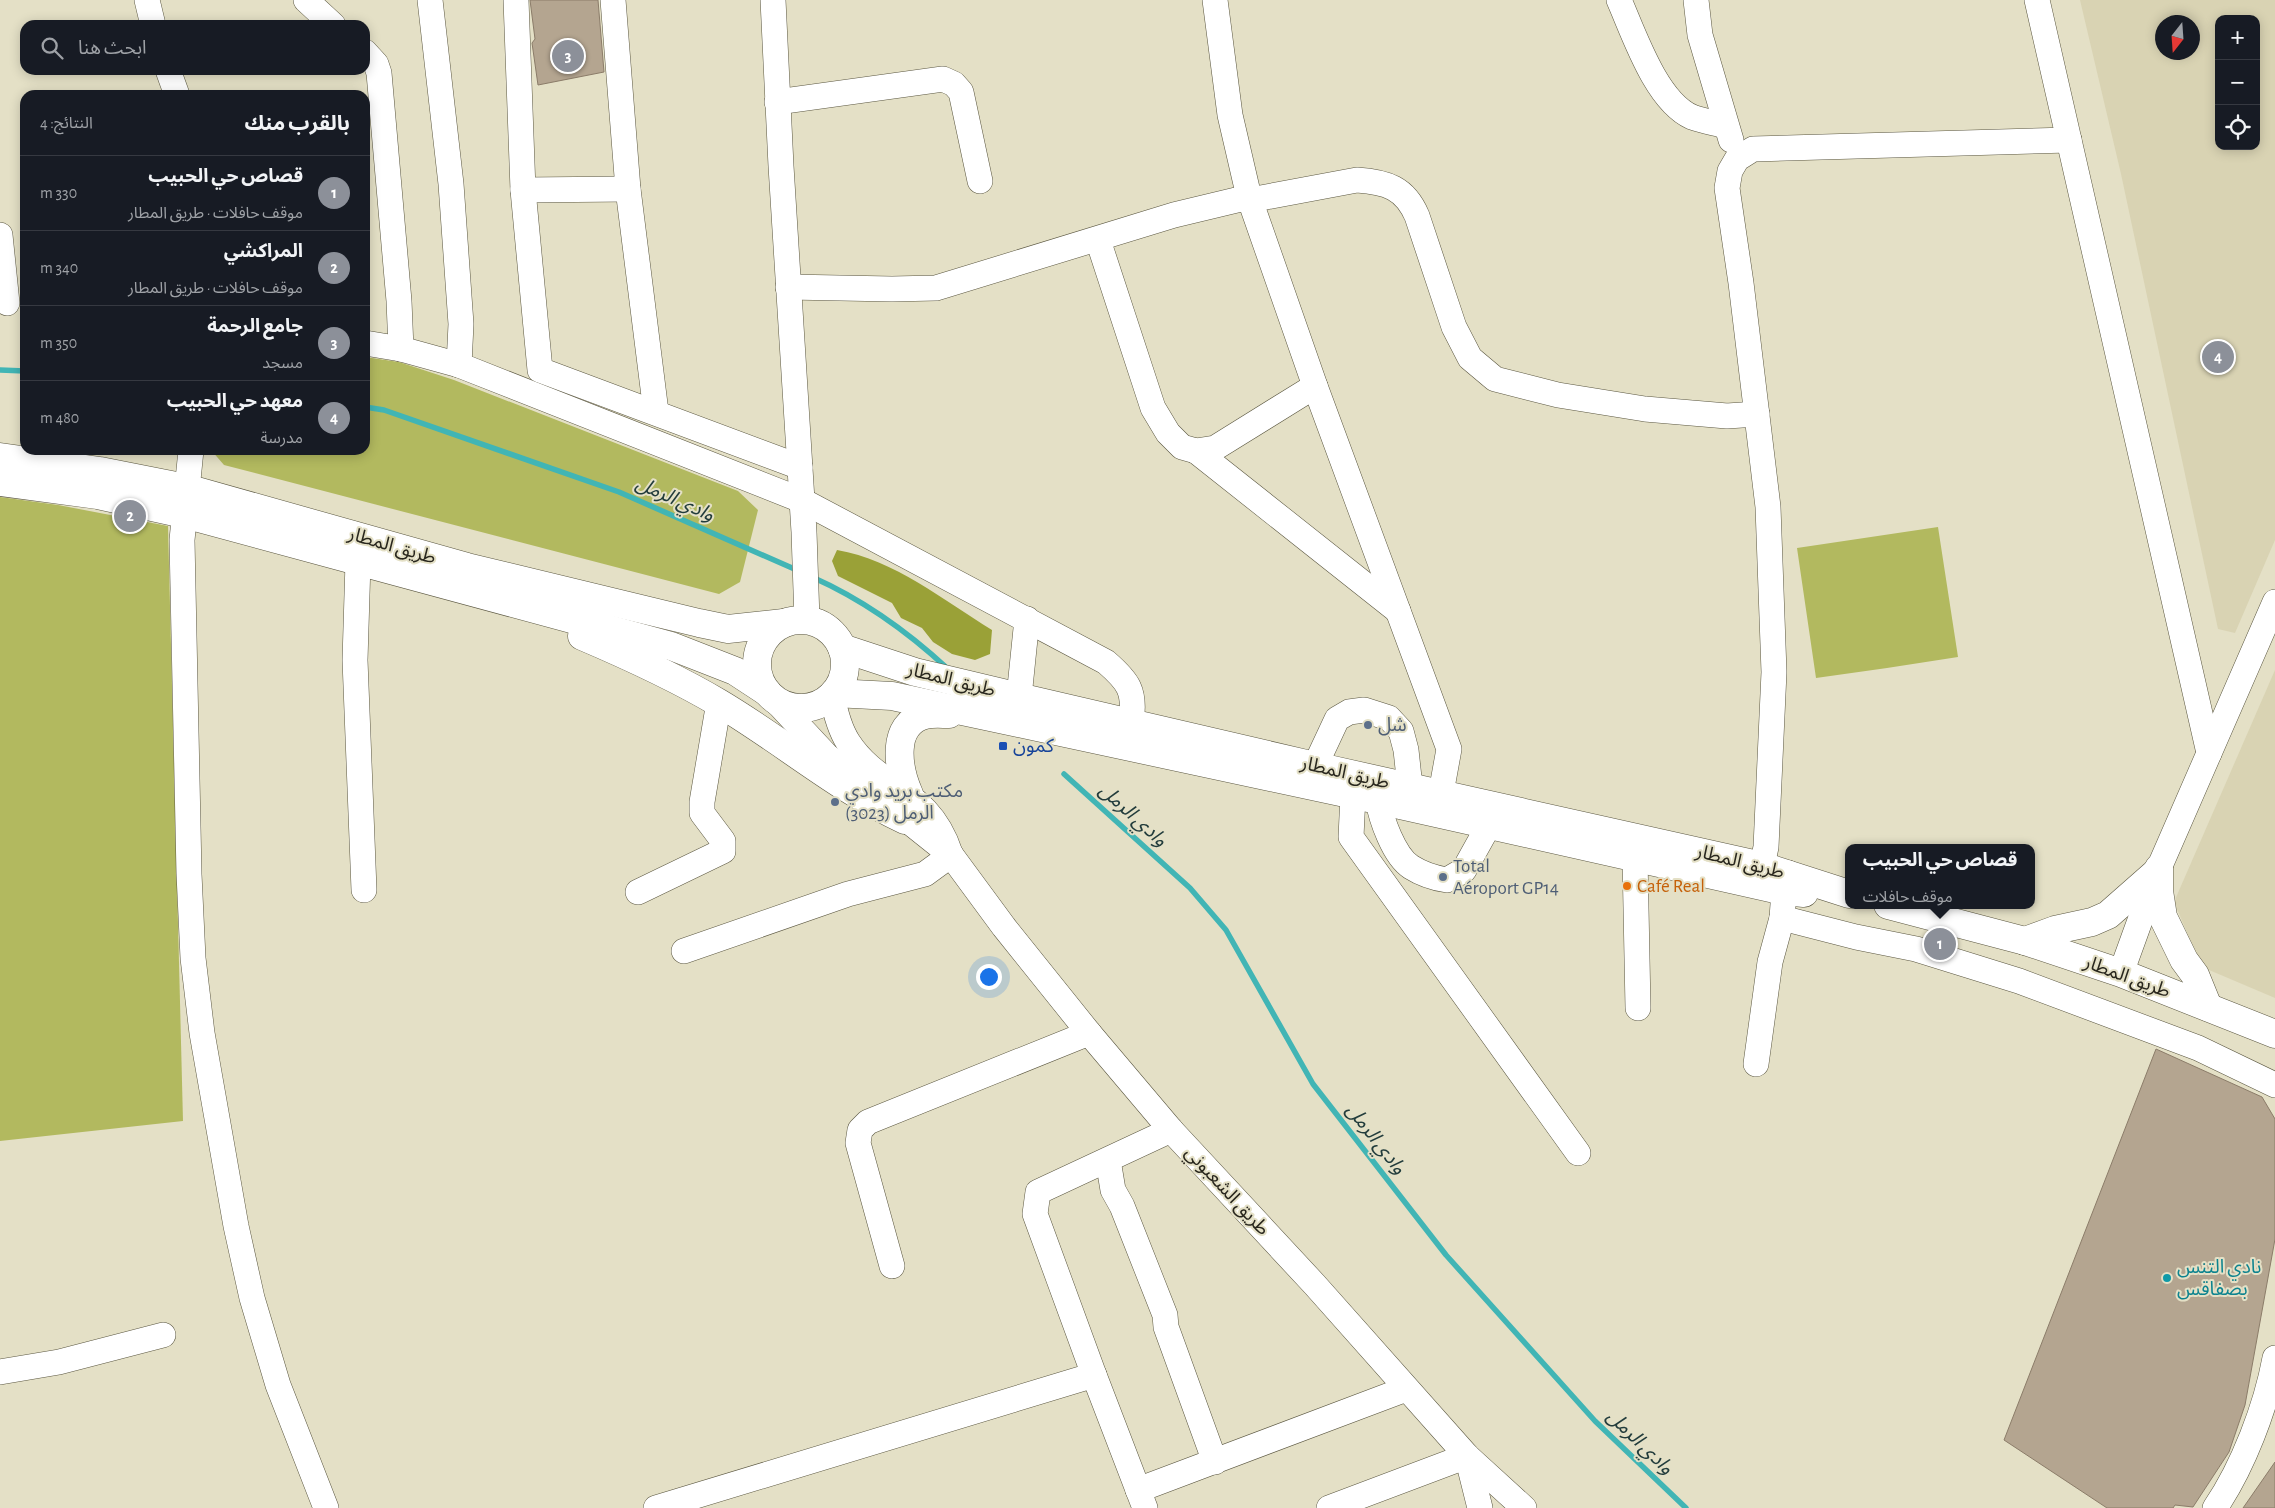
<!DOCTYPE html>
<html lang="ar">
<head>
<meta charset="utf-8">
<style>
	body { margin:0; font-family:"Alegreya Sans","Noto Sans Arabic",sans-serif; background:#242831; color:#f1f3f6; direction:rtl }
	.controls { position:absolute; right:15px; top:15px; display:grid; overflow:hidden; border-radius:10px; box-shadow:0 2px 12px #0003 }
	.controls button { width:45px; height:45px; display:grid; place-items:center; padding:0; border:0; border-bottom:1px solid #363941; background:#171b24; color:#f1f3f6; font:25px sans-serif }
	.compass { position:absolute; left:2155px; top:15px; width:45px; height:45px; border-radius:50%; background:#171b24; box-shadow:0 2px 12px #0003; rotate:197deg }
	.you { position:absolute; left:988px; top:976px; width:18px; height:18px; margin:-12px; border:4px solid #fff; border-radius:50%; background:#1a73e8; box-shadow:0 0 0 8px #1a73e833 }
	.badge { display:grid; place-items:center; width:32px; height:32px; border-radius:50%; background:#8c9099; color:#fff; font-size:16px; font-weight:700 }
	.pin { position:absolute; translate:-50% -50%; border:2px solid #fff; box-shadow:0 1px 5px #0006 }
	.popup { position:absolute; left:1845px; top:844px; width:190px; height:65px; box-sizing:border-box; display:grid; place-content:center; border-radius:10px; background:#171b24; filter:drop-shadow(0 1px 4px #0005); font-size:16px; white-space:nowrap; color:#9ea1a6 }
	.popup b { font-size:19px; color:#f1f3f6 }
	.popup::after { content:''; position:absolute; left:50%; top:100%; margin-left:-10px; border:10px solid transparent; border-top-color:#171b24 }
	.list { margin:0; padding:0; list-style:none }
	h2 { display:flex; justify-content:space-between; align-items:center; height:65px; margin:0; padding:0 20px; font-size:21px }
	h2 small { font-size:16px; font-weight:400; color:#9ea1a6 }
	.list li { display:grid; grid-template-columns:32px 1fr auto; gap:15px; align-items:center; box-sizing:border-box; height:75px; padding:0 20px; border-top:1px solid #363941 }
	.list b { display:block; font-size:19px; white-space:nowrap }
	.list p { margin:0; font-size:16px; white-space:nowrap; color:#9ea1a6 }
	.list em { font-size:16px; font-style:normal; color:#9ea1a6 }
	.icon { flex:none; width:28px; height:28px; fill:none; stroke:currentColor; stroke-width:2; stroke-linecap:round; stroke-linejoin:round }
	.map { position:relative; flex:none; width:2275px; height:1508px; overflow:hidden; direction:ltr }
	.search { position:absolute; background:#171b24; box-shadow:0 2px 12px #0003; left:20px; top:20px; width:350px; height:55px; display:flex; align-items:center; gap:12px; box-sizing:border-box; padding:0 18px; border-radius:15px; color:#9ea1a6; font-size:19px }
	.panel { position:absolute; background:#171b24; box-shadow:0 2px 12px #0003; left:20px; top:90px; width:350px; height:365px; border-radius:15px; direction:rtl }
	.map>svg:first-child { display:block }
	.built { fill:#d9d3b3; fill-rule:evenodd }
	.green { fill:#b2b95f }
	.forest { fill:#9aa137 }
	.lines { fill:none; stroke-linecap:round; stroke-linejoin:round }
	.stream { stroke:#41b5b5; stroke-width:5.5 }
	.building { fill:#b4a590; stroke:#8b7c69 }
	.minor-casing { stroke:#5b5741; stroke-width:26 }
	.major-casing { stroke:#5b5741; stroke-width:29 }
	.minor { stroke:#fff; stroke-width:25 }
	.major { stroke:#fff; stroke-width:28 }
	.service-dot { fill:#5c6f8a; stroke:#e4e0c6; stroke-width:2 }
	.transit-dot { fill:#1a4fb4; stroke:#e4e0c6; stroke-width:2 }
	.food-dot { fill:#e8710a; stroke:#e4e0c6; stroke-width:2 }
	.culture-dot { fill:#0f9aa8; stroke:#e4e0c6; stroke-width:2 }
	.labels { text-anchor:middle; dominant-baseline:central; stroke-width:4; stroke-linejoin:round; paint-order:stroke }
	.street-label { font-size:19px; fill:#29271e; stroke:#e4e0c6 }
	.service-label { font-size:19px; fill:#4e5e75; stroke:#e4e0c6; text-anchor:start }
	.transit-label { font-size:19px; fill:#164399; stroke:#e4e0c6; text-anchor:start }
	.food-label { font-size:19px; fill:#c56008; stroke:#e4e0c6; text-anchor:start }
	.culture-label { font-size:19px; fill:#0d838f; stroke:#e4e0c6; text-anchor:start }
	.water-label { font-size:20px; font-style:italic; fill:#223c3c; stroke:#e4e0c6 }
</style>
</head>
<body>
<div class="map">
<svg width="2275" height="1508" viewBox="0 0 2275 1508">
	<rect width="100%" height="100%" fill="#e4e0c6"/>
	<!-- built -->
	<g class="built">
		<path d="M 2080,0 L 2275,0 L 2275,540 L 2235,633 L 2218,629 L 2121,174 ZM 2219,19 L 2256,19 L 2256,146 L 2219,146 ZM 2162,22 L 2192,22 L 2192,52 L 2162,52 Z"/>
		<path d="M 2275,670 L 2275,998 L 2202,967 L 2174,902 Z"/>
	</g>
	<!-- green -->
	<g class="green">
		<path d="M 365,357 L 399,362 L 454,380 L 738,491 L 758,510 L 740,582 L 719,594 L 224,465 L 211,450 L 365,450 Z"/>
		<path d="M 0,497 L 58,505 L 168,526 L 183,1121 L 0,1141 Z"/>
		<path d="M 1938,527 L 1958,657 L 1887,668 L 1873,574 L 1887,668 L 1816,678 L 1797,548 Z"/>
	</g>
	<!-- forest -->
	<path class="forest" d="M 837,550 C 895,560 943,600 992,630 L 990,654 L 975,660 L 952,654 L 933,642 L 922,628 L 901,618 L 892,603 L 838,576 L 832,561 Z"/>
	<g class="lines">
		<!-- stream -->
		<g class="stream">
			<path d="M 0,370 L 25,371"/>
			<path d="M 365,407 L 384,410 L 619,492 L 799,571"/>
			<path d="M 812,577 C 864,600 907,631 948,669"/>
			<path d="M 1064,774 L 1190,888 L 1226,930 L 1313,1084 L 1446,1255 L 1595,1421 L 1686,1508"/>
		</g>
	</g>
	<!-- building -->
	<g class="building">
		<path d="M 530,0 L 598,0 L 604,72 L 538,85 L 532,43 L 535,39 Z"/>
		<path d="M 2156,1049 L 2262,1097 L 2275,1119 L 2275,1239 L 2245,1405 L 2229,1452 L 2193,1507 L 2175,1505 L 2173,1508 L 2107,1508 L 2004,1440 Z"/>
		<path d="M 2275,1462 L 2275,1508 L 2243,1508 Z"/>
	</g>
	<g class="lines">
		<!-- minor casing -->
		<g class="minor-casing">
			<g id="minor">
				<path d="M 147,0 L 153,25"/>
				<path d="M 306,0 L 333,25"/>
				<path d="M 430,0 L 451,184 L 461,324 L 459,365"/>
				<path d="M 516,0 L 523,190 L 540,370 L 800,467"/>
				<path d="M 613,0 L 628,189 L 656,412"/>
				<path d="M 773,0 L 781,166 L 804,532 L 807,620"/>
				<path d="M 1215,0 L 1230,115 L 1249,197"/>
				<path d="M 1619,0 C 1634,34 1656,101 1692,117 C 1703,121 1715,123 1726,126"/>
				<path d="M 1696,0 L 1700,35 L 1731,140"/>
				<path d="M 2037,0 L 2209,753"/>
				<path d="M 365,52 L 376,64 L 379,73 L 399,301 L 401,349 L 365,343"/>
				<path d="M 168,70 L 177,95"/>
				<path d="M 777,102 L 943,79 L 954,84 L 961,92 L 980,181"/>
				<path d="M 523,190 L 628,189"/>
				<path d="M 1250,200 L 1357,180 C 1387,182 1405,188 1417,216 L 1454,327 L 1470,358 L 1495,379 L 1558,395 L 1645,409 L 1727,416 L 1757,414"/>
				<path d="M 0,235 L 7,303"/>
				<path d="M 1098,240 L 1153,408 L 1168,433 L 1182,447 L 1196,451 L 1215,448 L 1315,386"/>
				<path d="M 788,287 L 892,289 L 936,288 L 1174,215 L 1249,197 L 1315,386 L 1449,749 L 1441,793"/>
				<path d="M 401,349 L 459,365 L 801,500 L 1106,662 C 1128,681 1136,691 1131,722"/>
				<path d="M 191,450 L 182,540 L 189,874 L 193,958 L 202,1033 L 236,1226 L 252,1298 L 278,1385 L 326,1508"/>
				<path d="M 1196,451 L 1398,611"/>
				<path d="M 358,562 L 355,660 L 364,890"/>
				<path d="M 832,695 C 835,711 839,728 848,742 C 879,790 929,788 950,853"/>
				<path d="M 772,697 L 827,756 L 951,855 L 1004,927 L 1089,1033 L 1171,1130 L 1315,1285 L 1467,1456 L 1524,1508"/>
				<path d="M 1019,697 L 1027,619"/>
				<path d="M 1315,766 L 1337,719 L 1349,712 L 1364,710 L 1389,718 L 1401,731 L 1406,750 L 1410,787"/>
				<path d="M 1356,776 L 1353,795 L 1351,837 L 1578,1153"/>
				<path d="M 1378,800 C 1381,819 1394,856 1411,867 C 1422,874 1434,878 1447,880 L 1464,870 L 1489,825"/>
				<path d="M 1635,858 L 1638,1008"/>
				<path d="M 1762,866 L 1766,847 L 1774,672 L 1768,507 L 1741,283 L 1727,188 L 1730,171 L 1737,159 L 1753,149 L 2069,140"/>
				<path d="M 1788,873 L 1784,891 L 1782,918 L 1856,937 L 1916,949 L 2019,981 L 2198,1048 L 2275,1085"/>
				<path d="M 638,892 L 723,851 L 723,841 L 702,813 L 702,802 L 719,702"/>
				<path d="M 684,951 L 848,894 L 925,874 L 951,855"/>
				<path d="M 2121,973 L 2159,868 L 2275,602"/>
				<path d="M 1756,1064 L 1770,962 L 1782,918"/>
				<path d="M 1108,1160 L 1113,1190 L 1122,1206 L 1165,1315 L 1166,1327 L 1215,1462"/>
				<path d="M 892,1266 L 858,1143 L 860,1130 L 868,1122 L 1089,1033"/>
				<path d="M 0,1372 L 59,1362 L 163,1335"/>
				<path d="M 1094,1375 L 1035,1214 L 1038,1192 L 1171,1130"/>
				<path d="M 1138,1490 L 1406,1389"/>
				<path d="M 656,1508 L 1094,1375 L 1145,1508"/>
				<path d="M 1329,1508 L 1467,1456 L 1480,1508"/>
				<path d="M 2215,1508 C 2243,1467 2266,1407 2275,1358"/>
			</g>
		</g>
		<!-- major casing -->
		<g class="major-casing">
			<g id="major">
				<path d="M 0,457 L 100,471 L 186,488 L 467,567 L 699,623 L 728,629 L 784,623"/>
				<path d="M 0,482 L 98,495 L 184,514 L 671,646 L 735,671 L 767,692"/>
				<circle cx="801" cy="664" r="44"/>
				<path d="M 582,636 C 629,656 675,677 719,703 C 783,741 838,789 905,820"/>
				<path d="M 842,648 L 915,672 L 1019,697 L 1315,766 L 1762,866 L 1849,894"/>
				<path d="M 834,693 L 892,696 L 1378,800 L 1784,891 L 1804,893"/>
				<path d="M 909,794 C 898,769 890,724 925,715 C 932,713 942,714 949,714"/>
				<path d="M 2159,868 L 2159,891 L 2163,917 L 2184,960 L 2195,975 L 2208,1007"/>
				<path d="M 1888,905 L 2025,941 L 2121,973 L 2275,1034"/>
				<path d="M 2025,941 L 2055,930 L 2092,922 L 2108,915 L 2158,871"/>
			</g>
		</g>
		<!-- minor -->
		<use href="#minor" class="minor"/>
		<!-- major -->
		<use href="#major" class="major"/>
	</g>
	<!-- markers -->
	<g class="service-dot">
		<circle cx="1368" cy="725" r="5"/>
		<circle cx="835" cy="802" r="5"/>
		<circle cx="1443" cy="877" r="5"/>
	</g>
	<rect class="transit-dot" x="998" y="741" width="10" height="10" rx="2.5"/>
	<circle class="food-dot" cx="1627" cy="886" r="5"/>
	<circle class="culture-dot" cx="2167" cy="1278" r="5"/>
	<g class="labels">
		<!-- street labels -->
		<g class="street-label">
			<text transform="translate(392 546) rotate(16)">طريق المطار</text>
			<text transform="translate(951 680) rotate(14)">طريق المطار</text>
			<text transform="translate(1345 773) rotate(13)">طريق المطار</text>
			<text transform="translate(1740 862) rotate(14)">طريق المطار</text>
			<text transform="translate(2127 977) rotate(20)">طريق المطار</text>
			<text transform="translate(1227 1191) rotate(47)">طريق الشعبوني</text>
		</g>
		<!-- service labels -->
		<g class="service-label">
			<text x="1378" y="725">شل</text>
			<text x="845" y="791">مكتب بريد وادي<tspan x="845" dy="22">الرمل (3023)</tspan></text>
			<text x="1453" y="866">Total<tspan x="1453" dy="22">Aéroport GP14</tspan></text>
		</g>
		<!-- transit labels -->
		<g class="transit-label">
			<text x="1013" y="746">كمون</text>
		</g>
		<!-- food labels -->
		<g class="food-label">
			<text x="1637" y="886">Café Real</text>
		</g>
		<!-- culture labels -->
		<g class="culture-label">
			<text x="2177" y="1267">نادي التنس<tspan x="2177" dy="22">بصفاقس</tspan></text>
		</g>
		<!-- water labels -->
		<g class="water-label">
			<text transform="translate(675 499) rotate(24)">وادي الرمل</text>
			<text transform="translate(1133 815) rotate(42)">وادي الرمل</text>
			<text transform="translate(1376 1139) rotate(52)">وادي الرمل</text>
			<text transform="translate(1640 1442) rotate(44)">وادي الرمل</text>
		</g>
	</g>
</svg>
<div class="controls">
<button>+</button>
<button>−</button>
<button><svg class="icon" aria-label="locate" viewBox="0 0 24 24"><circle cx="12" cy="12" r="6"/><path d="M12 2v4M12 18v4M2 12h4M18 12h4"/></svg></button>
</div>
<svg class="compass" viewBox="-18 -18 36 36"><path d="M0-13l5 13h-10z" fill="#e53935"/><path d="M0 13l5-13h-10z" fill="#9ea1a6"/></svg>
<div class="you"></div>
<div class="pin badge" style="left:1940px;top:944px">1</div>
<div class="popup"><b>قصاص حي الحبيب</b>موقف حافلات</div>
<div class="pin badge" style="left:130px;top:516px">2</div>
<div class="pin badge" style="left:568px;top:56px">3</div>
<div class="pin badge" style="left:2218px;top:357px">4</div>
<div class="search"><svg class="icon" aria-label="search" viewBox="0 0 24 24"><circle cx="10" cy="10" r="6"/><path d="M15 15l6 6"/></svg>ابحث هنا</div>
<section class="panel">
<h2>بالقرب منك<small>النتائج: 4</small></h2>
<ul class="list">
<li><span class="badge">1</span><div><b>قصاص حي الحبيب</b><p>موقف حافلات · طريق المطار</p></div><em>330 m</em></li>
<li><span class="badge">2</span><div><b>المراكشي</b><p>موقف حافلات · طريق المطار</p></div><em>340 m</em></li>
<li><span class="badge">3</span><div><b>جامع الرحمة</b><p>مسجد</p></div><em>350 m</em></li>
<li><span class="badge">4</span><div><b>معهد حي الحبيب</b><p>مدرسة</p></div><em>480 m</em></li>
</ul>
</section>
</div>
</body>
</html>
